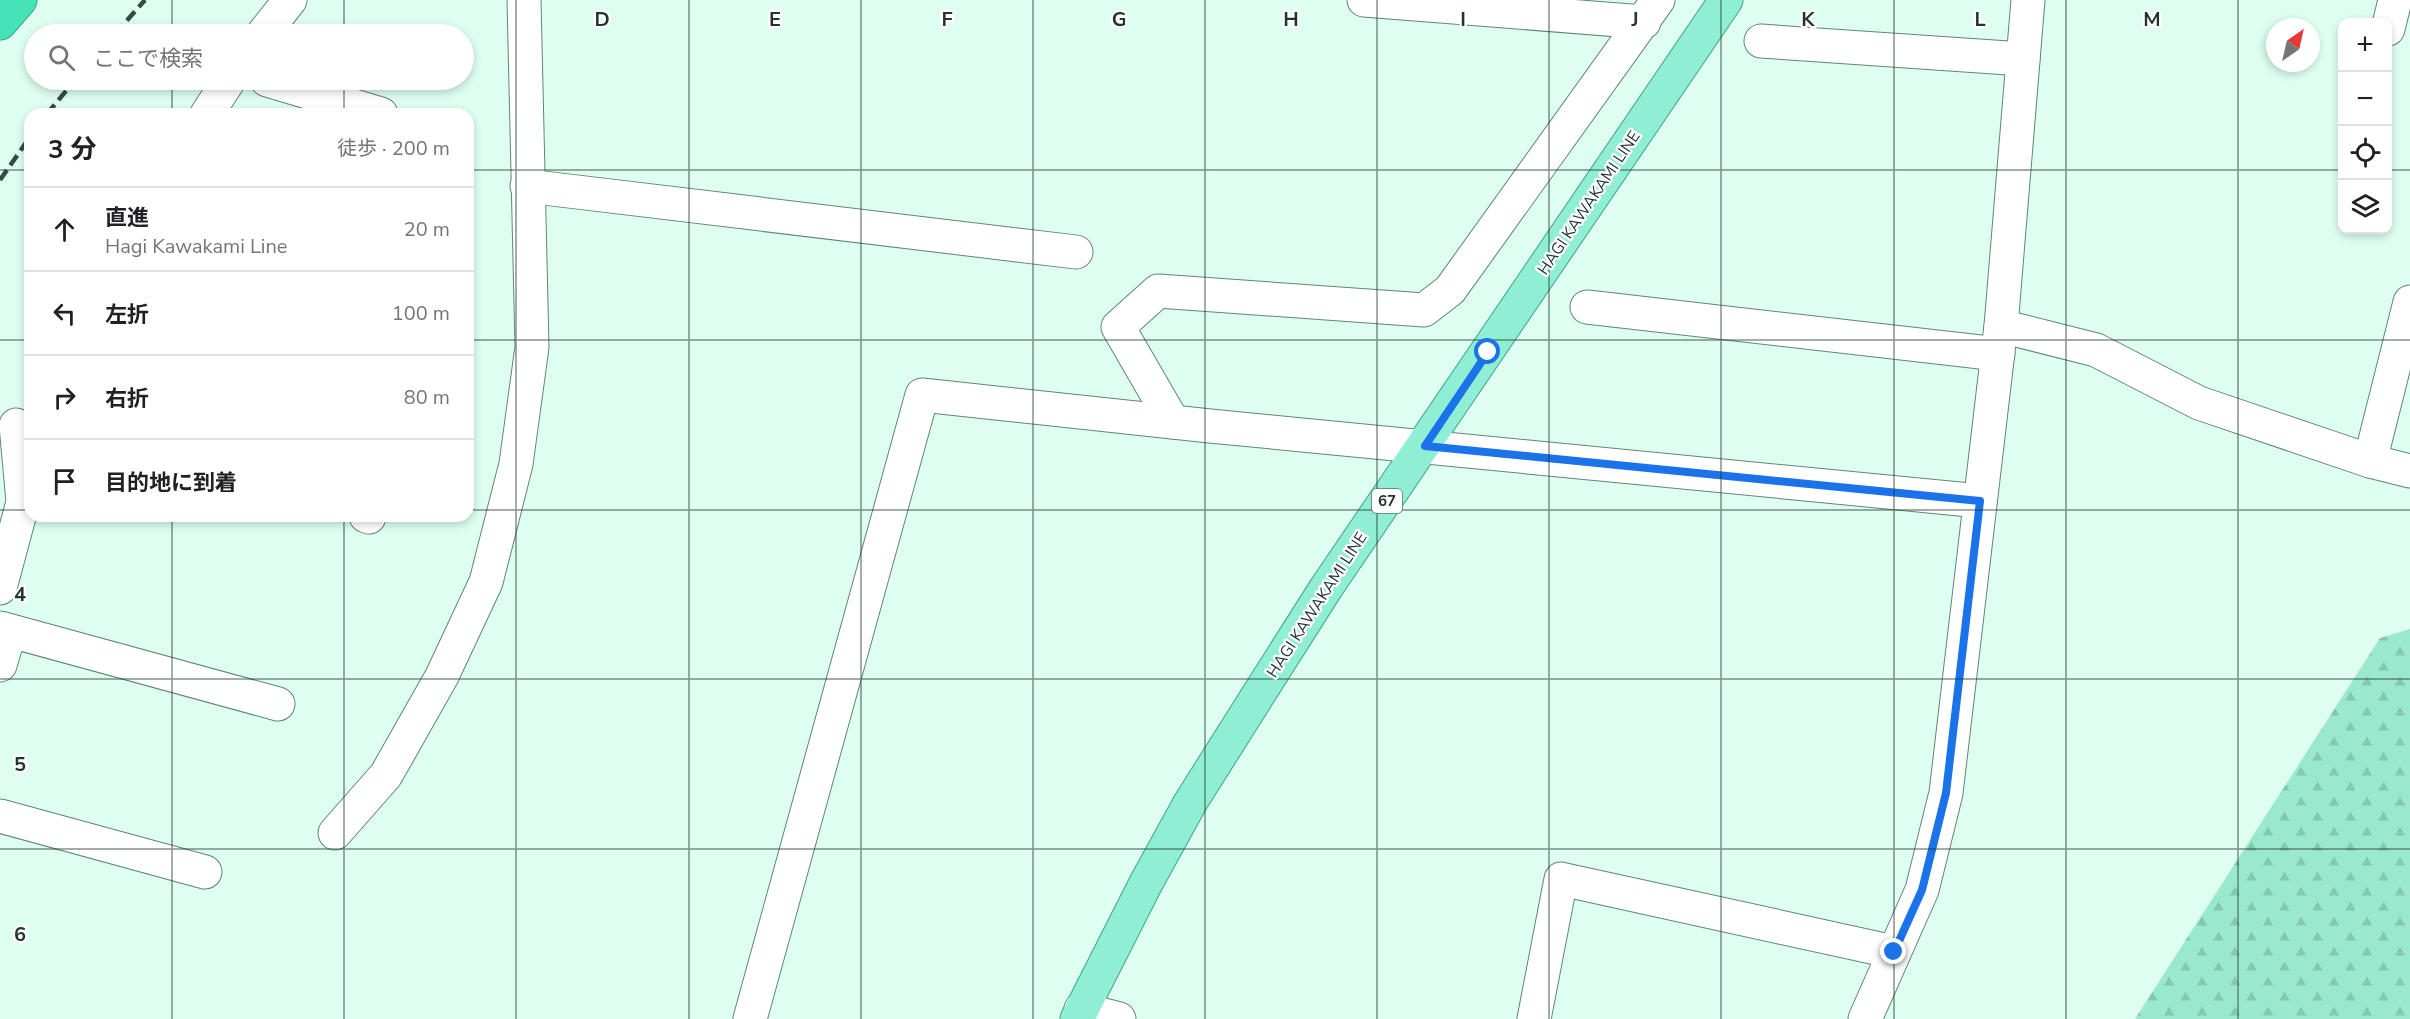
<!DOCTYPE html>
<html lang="ja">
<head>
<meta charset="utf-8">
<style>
	body { margin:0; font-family:"Nunito Sans","Noto Sans JP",sans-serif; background:#f2f2f2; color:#202124 }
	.controls { position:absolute; right:18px; top:18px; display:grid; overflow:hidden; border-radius:12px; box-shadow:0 3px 9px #0003 }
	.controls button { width:54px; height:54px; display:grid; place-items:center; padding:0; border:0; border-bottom:2px solid #e0e0e0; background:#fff; color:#202124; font:30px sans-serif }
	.compass { position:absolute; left:2266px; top:18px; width:54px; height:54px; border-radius:50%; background:#fff; box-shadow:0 3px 9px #0003; rotate:34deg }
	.stop { position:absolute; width:18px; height:18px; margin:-14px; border:4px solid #1a73e8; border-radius:50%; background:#fff }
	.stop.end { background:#1a73e8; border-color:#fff; box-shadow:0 2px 6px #0008 }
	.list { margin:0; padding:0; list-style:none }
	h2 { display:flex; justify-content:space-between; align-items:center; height:78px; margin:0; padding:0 24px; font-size:26px }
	h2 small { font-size:20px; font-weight:400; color:#757577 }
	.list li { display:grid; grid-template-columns:39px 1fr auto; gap:18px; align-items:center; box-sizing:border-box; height:84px; padding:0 24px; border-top:2px solid #e0e0e0 }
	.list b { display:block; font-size:22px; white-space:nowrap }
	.list p { margin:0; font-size:20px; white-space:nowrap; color:#757577 }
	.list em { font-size:20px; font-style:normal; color:#757577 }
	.icon { flex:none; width:33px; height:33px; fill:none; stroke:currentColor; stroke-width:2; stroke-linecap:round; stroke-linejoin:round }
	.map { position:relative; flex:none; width:2410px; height:1019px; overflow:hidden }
	.search { position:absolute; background:#fff; box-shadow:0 3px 9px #0003; left:24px; top:24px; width:450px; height:66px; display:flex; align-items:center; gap:15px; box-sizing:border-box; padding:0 21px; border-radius:33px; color:#757577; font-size:22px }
	.panel { position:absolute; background:#fff; box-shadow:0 3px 9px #0003; left:24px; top:108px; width:450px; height:414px; border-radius:18px }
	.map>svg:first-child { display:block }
	.forest { fill:url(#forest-firs) }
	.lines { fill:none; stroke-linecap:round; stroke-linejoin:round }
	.minor-casing { stroke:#608678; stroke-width:35 }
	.major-casing { stroke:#3aa687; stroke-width:35 }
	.highway-casing { stroke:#3aa687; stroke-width:35 }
	.minor { stroke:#fff; stroke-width:33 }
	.major { stroke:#90eed4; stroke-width:33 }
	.highway { stroke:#46e3b7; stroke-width:33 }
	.rail { stroke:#374a43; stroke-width:4.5; stroke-dasharray:12 6; stroke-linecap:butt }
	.route { stroke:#1a73e8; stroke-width:8 }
	.grid { fill:none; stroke:#23342e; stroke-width:1.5; stroke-opacity:0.55 }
	.labels { text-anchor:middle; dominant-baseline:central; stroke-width:4.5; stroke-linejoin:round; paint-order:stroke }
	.shield { fill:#fff; stroke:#65716d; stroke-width:1.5 }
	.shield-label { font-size:15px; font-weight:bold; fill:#23342e }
	.street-label { font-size:16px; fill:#23342e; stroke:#fff }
	.grid-label { font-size:20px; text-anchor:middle; font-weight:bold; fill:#23342e; stroke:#fff; stroke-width:4.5; stroke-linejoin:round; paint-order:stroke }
</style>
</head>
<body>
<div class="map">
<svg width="2410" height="1019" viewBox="0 0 2410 1019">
	<defs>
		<pattern id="forest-firs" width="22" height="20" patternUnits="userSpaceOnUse" patternTransform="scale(1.5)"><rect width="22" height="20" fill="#9ae9ce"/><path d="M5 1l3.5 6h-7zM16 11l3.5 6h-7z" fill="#84c8b1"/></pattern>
	</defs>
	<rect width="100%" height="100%" fill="#ddfef1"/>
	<!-- forest -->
	<path class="forest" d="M 2410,629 L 2410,1019 L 2135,1019 L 2380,638 Z"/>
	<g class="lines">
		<!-- minor casing -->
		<g class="minor-casing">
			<g id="minor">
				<path d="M 1364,0 L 1644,22"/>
				<path d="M 2388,29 L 2395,0"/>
				<path d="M 263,34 L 290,0"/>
				<path d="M 1761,41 L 2023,59"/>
				<path d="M 267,80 L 381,114"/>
				<path d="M 207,114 L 229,80"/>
				<path d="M 527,186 L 1076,252"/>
				<path d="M 1587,307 L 1998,354"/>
				<path d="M 2001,326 L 2096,350 L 2199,403 L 2370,461 L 2410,471"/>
				<path d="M 1173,422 L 1118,327 L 1158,291 L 1424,310 L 1450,290 L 1658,0"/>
				<path d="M 2370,461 L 2410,302"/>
				<path d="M 366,516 L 369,517"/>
				<path d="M 0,588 L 23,502 L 16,425"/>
				<path d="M 0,628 L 278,704"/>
				<path d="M 0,665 L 10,631"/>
				<path d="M 0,816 L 205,872"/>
				<path d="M 335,833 L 386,775 L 442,676 L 486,582 L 516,464 L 532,347 L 524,0"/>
				<path d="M 1081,1009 L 1119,1019"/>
				<path d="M 750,1019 L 922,395 L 1210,426 L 1980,501"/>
				<path d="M 1534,1019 L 1561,879 L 1894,952"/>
				<path d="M 1865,1019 L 1922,890 L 1946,793 L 2001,326 L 2028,0"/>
			</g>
		</g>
		<!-- major casing -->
		<g class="major-casing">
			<path id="major" d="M 1077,1019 L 1146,883 L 1190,803 L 1260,692 L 1326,588 L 1726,0"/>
		</g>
		<!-- highway casing -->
		<g class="highway-casing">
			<path id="highway" d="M 0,23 L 20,0"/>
		</g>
		<!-- minor -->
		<use href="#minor" class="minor"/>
		<!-- major -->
		<use href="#major" class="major"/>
		<!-- highway -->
		<use href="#highway" class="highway"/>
		<!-- rail -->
		<g class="rail">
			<path d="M 115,34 L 145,0"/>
			<path d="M 47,114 L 75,80"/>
			<path d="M 0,180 L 30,137"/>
		</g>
	</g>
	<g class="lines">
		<!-- route -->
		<path class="route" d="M 1488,352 L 1425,446 L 1980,501 L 1946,793 L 1922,890 L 1894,952"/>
	</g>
	<!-- grid -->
	<path class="grid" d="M 172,0 L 172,34M 344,0 L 344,34M 516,0 L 516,1019M 689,0 L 689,1019M 861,0 L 861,1019M 1033,0 L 1033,1019M 1205,0 L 1205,1019M 1377,0 L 1377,1019M 1549,0 L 1549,1019M 1721,0 L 1721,1019M 1894,0 L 1894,1019M 2066,0 L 2066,1019M 2238,0 L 2238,1019M 172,80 L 172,114M 344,80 L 344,114M 0,170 L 30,170M 468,170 L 2342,170M 2388,170 L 2410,170M 0,340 L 30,340M 468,340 L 2410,340M 0,510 L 30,510M 468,510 L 2410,510M 172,516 L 172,1019M 344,516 L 344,1019M 0,679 L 2410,679M 0,849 L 2410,849"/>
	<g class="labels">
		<!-- shield labels -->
		<rect class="shield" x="1372" y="489" width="30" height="24" rx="4.5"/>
		<g class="shield-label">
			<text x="1387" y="501">67</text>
		</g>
		<!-- street labels -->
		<g class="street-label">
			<text transform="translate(1589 203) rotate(-56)">HAGI KAWAKAMI LINE</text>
			<text transform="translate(1317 605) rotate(-57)">HAGI KAWAKAMI LINE</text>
		</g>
	</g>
	<g class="grid-label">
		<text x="602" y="26">D</text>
		<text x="775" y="26">E</text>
		<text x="947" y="26">F</text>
		<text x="1119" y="26">G</text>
		<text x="1291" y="26">H</text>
		<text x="1463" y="26">I</text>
		<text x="1635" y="26">J</text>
		<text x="1808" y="26">K</text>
		<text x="1980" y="26">L</text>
		<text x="2152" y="26">M</text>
		<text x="20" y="601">4</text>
		<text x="20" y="771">5</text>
		<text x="20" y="941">6</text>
	</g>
</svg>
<div class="controls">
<button>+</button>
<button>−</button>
<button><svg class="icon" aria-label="locate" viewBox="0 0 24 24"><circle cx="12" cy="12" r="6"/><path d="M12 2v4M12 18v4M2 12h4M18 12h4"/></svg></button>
<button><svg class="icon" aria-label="layers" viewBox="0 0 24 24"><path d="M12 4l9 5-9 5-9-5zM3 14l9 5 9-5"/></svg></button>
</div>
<svg class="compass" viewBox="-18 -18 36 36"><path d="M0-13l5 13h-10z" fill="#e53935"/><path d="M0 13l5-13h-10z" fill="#757577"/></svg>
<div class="stop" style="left:1488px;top:352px"></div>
<div class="stop end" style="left:1894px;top:952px"></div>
<div class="search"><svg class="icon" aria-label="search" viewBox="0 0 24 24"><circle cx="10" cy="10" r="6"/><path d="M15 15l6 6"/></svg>ここで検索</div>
<section class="panel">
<h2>3 分<small>徒歩 · 200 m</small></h2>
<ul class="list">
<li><svg class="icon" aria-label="ahead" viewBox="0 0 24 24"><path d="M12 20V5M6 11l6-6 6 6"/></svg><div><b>直進</b><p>Hagi Kawakami Line</p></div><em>20 m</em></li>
<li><svg class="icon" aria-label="left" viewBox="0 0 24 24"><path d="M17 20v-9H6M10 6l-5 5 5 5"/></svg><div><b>左折</b></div><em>100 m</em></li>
<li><svg class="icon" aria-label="right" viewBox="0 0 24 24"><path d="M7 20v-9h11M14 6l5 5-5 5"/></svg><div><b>右折</b></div><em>80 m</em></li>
<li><svg class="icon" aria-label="arrive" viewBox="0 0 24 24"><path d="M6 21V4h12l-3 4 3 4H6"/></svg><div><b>目的地に到着</b></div></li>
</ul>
</section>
</div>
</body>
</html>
